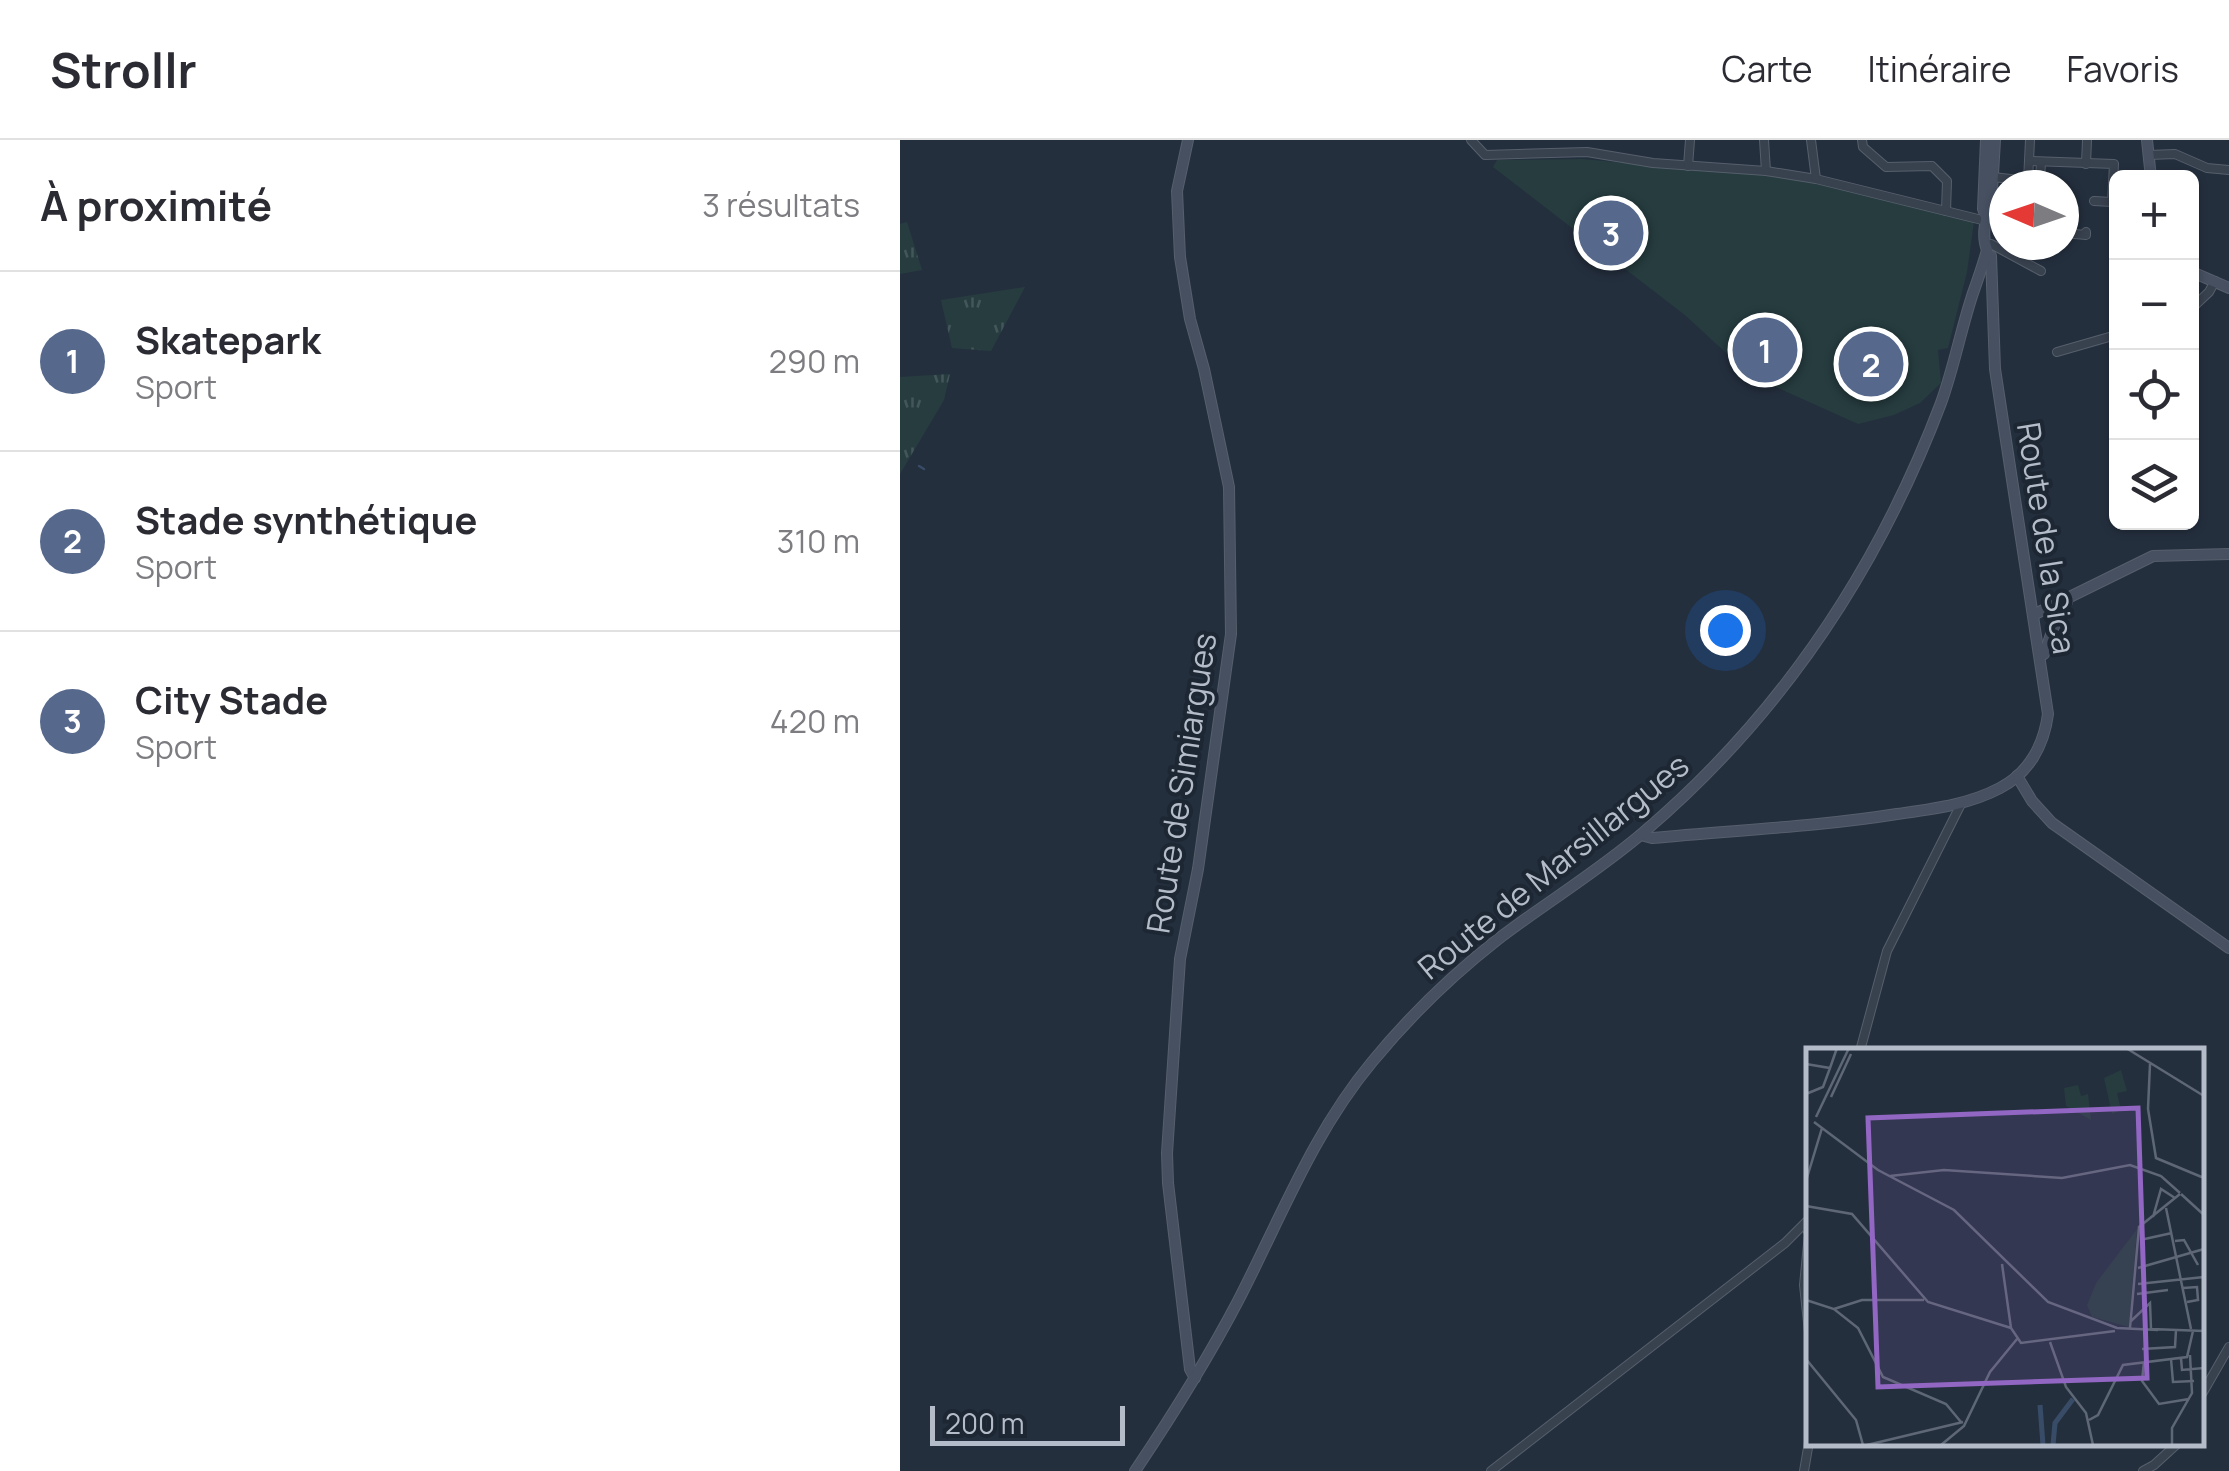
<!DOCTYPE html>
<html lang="fr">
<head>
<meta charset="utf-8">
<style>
	body { margin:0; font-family:Manrope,sans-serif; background:#f7f7f7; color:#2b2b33 }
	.controls { position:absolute; right:30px; top:30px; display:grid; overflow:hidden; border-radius:15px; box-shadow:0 2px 8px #0004 }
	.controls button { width:90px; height:90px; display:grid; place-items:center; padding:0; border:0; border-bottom:2px solid #e1e1e2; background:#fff; color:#2b2b33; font:50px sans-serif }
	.compass { position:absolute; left:1089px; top:30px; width:90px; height:90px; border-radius:50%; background:#fff; box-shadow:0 2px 8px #0004; rotate:272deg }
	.scale { position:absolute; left:30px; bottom:25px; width:195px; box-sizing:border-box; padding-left:10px; border:5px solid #b4bcc9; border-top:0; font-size:28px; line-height:35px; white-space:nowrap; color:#b4bcc9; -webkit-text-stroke:8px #1d2633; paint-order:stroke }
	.you { position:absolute; left:825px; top:490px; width:35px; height:35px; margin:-25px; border:8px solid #fff; border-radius:50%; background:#1a73e8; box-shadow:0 0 0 15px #1a73e833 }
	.badge { display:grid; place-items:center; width:65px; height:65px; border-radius:50%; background:#56698c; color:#fff; font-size:32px; font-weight:700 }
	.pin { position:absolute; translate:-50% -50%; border:5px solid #fff; box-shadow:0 2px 10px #0006 }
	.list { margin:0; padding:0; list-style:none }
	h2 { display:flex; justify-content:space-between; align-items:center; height:130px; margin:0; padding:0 40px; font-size:42px }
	h2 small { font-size:32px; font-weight:400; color:#7c7c81 }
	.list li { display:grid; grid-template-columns:65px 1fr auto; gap:30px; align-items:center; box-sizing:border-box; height:180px; padding:0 40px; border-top:2px solid #e1e1e2 }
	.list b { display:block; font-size:38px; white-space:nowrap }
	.list p { margin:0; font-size:32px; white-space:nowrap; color:#7c7c81 }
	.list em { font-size:32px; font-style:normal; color:#7c7c81 }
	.icon { flex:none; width:55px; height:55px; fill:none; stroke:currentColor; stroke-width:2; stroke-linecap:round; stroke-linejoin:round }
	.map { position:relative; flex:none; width:1329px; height:1331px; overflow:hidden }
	header { display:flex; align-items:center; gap:60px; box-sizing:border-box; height:140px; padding:0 50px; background:#fff; border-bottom:2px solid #e1e1e2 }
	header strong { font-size:48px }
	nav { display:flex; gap:55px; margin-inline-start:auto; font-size:35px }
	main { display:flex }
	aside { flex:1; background:#fff }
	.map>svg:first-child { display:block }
	.grass { fill:url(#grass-tufts) }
	.park { fill:#263c3f }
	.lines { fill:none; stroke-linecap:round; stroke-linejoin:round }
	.stream { stroke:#394c67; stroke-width:2.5 }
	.street-casing { stroke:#565f6c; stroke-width:10 }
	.secondary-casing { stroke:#565f6c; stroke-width:12 }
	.street { stroke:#38414e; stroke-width:8 }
	.secondary { stroke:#465061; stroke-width:10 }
	.labels { text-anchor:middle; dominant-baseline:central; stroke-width:8; stroke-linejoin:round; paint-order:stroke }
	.street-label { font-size:32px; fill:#b4bcc9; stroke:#1d2633 }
	.inset-river { fill:none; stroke:#394c67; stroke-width:5 }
	.inset-road { fill:none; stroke:#5e6776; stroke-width:2.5 }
	.view { fill:#9266c3; fill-opacity:0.15; stroke:#9266c3; stroke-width:5 }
	.inset-edge { fill:none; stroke:#b4bcc9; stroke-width:5 }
</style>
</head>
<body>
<header>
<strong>Strollr</strong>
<nav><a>Carte</a><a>Itinéraire</a><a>Favoris</a></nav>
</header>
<main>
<aside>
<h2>À proximité<small>3 résultats</small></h2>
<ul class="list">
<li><span class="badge">1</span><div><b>Skatepark</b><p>Sport</p></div><em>290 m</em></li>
<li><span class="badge">2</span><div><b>Stade synthétique</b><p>Sport</p></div><em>310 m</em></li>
<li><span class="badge">3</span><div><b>City Stade</b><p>Sport</p></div><em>420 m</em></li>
</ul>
</aside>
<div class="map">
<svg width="1329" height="1331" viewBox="0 0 1329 1331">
	<defs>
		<pattern id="grass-tufts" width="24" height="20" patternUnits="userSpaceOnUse" patternTransform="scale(2.5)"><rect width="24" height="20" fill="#263c3f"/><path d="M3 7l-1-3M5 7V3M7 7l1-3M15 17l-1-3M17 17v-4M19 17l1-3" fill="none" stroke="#435659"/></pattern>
	</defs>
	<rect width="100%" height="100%" fill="#242f3e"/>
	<!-- grass -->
	<g class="grass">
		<path d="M 7,82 L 22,130 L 0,134 L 0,84 Z"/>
		<path d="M 125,147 L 91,211 L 52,208 L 41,160 Z"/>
		<path d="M 50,234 L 44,260 L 0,334 L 0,237 Z"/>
	</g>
	<!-- park -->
	<path class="park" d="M 682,19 L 871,36 L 927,46 L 1074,82 L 1067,132 L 1048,208 L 1038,210 L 1041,243 L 1020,263 L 994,275 L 958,284 L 851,236 L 786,176 L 593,27 L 597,20 Z"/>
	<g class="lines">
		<!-- stream -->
		<path class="stream" d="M 19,326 L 24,329"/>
		<!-- street casing -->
		<g class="street-casing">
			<g id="street">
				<path d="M 571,0 L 585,15 L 687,12 L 753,23 L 866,31 L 916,39 L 1086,81"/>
				<path d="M 864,0 L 866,31"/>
				<path d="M 911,0 L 916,39"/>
				<path d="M 962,0 L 963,7 L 986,27 L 1032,26 L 1047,41 L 1046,71"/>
				<path d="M 1249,15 L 1275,14 L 1307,28 L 1329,30"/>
				<path d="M 1129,21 L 1214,24 L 1212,62 L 1194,61"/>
				<path d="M 1186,24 L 1187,0"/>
				<path d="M 788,26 L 790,0"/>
				<path d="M 1093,37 L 1128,41 L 1130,0"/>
				<path d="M 1140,41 L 1141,22"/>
				<path d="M 1164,93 L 1186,95 L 1186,92"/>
				<path d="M 1091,104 L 1141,131"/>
				<path d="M 1292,168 L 1309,152 L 1315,141"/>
				<path d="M 1157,212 L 1216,195"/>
				<path d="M 960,911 L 987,811 L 1061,664"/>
				<path d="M 905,1084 L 909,1094 L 904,1145 L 909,1192"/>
				<path d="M 1302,1254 L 1329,1207"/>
				<path d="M 591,1331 L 885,1103 L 909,1079"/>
				<path d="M 904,1331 L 909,1302"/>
				<path d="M 1243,1331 L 1254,1325 L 1277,1304"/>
			</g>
		</g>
		<!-- secondary casing -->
		<g class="secondary-casing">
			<g id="secondary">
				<path d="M 288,0 L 277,51 L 280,117 L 290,179 L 304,229 L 329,347 L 331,494 L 298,729 L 280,819 L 267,1013 L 268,1043 L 290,1229 L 295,1238"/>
				<path d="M 1247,0 L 1251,38"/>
				<path d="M 1086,77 L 1083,69 L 1086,0"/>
				<path d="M 1292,132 L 1329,148"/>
				<path d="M 1133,475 L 1253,416 L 1329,414"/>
				<path d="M 1144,514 L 1160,470 L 1167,462"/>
				<path d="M 1117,636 L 1132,661 L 1152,683 L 1329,808"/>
				<path d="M 741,695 L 752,698 C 834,690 916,687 997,674 C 1032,669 1068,665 1100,648 C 1129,633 1144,605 1148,574 L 1095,229 L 1091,116"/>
				<path d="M 235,1331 C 272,1276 307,1220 338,1161 C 380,1080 412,994 472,922 C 509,877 551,836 597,800 C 645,763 699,731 745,691 C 881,575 978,429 1041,263 C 1054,227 1061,189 1073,153 C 1078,139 1083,125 1087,110 C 1082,97 1084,80 1091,68 L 1095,0"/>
			</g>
		</g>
		<!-- street -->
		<use href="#street" class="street"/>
		<!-- secondary -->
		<use href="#secondary" class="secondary"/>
	</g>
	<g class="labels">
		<!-- street labels -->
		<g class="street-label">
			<text transform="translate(1147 398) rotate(81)">Route de la Sica</text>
			<text transform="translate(281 643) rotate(-81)">Route de Simiargues</text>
			<text transform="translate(653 726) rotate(-39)">Route de Marsillargues</text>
		</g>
	</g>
	<!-- overview -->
	<g transform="translate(906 908)">
		<rect width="398" height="398" fill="#242f3e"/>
		<path d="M 315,22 L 321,43 L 311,45 L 315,62 L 306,66 L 298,30 ZM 272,37 L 275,48 L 282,46 L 285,72 L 260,58 L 258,40 Z" fill="#263c3f"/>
		<path d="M 331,181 L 323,279 L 286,269 L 281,257 L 290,235 Z" fill="#263c3f"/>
		<path class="inset-river" d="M 234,357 L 237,397M 247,397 L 249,375 L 267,351"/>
		<path class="inset-road" d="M 320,0 L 398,48M 0,16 L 24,20 L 31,0M 344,16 L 342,61 L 350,110 L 398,130M 0,46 L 17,39 L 24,20M 25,49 L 45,6M 10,69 L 43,0M 8,74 L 72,122 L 148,162 L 242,254 L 311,280 L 352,282M 84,128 L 138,122 L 256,130 L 324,117 L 355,128 L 374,145M 0,133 L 16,80M 375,146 L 398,167M 0,158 L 46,166 L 122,254 L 205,280M 360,160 L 385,281M 347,169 L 355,141 L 369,150M 334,192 L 366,185M 369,193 L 378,192 L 392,217M 196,216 L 205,280 L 215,295 L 309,283M 332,220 L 398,201M 332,236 L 398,229M 377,240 L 391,239 L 392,252 L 381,254M 331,246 L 362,242M 0,252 L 28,261 L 52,280 L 77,329 L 140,356 L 155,374M 28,261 L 56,252 L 118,252M 325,273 L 344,255 L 345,281M 324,280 L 333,179 L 374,146M 345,281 L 398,283M 244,294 L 260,339 L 280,365 L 287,397M 336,301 L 369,299 L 370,282M 375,310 L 376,322 L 398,320M 0,311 L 50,372 L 57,397M 365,311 L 367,334 L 388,333M 338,314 L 336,333 L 353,356 L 383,351M 283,372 L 292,367 L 317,317 L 381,309 L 387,283M 61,397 L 157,374M 135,397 L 158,378 L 184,324 L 211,291M 366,397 L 366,380 L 386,345 L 384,307"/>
		<path class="view" d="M 332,60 L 341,330 L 72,339 L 62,70 Z"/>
		<rect width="398" height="398" class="inset-edge"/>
	</g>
</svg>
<div class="controls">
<button>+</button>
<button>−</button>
<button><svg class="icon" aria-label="locate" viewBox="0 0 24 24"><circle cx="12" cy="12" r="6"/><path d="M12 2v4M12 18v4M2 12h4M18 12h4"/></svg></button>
<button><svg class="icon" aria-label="layers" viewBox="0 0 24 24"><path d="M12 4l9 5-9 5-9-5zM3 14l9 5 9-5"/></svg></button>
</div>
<svg class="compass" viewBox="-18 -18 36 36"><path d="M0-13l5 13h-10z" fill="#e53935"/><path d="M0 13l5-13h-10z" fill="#7c7c81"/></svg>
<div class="scale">200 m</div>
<div class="you"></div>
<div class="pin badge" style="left:865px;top:210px">1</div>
<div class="pin badge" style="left:971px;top:224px">2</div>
<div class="pin badge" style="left:711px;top:93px">3</div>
</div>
</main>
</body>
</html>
